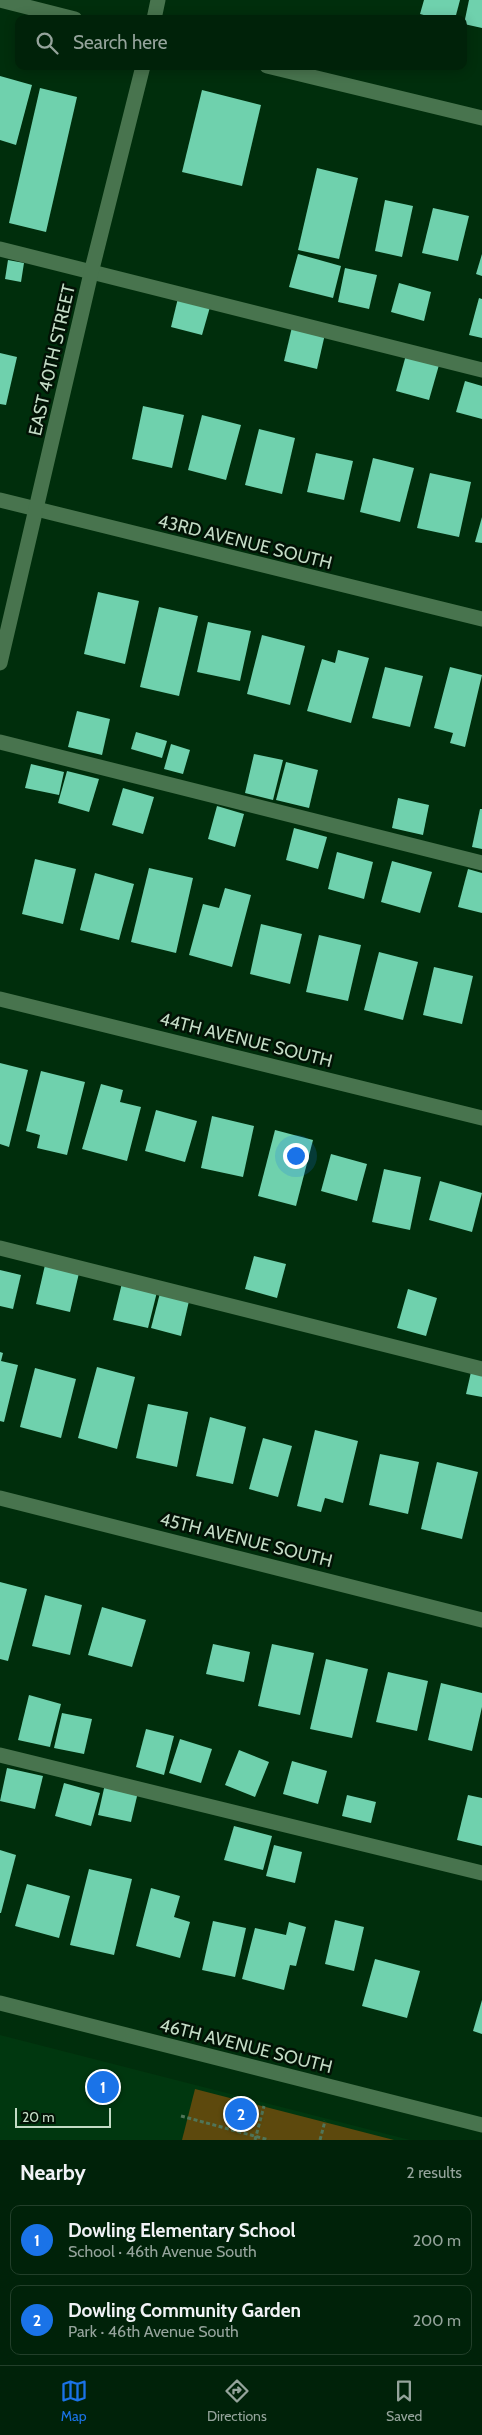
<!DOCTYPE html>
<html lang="en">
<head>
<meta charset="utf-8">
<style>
	body { margin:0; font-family:Cabin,sans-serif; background:#0e2f17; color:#f1f3f6 }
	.scale { position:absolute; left:15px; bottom:12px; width:96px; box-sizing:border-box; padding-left:5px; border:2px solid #c3dbc5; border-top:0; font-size:14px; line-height:18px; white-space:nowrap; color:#c3dbc5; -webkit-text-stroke:4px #021205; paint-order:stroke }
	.you { position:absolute; left:295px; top:1155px; width:18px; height:18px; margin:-12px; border:4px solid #fff; border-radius:50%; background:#1a73e8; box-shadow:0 0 0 8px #1a73e833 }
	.badge { display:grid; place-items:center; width:32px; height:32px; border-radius:50%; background:#1a73e8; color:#fff; font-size:16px; font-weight:700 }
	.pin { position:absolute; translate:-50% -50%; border:2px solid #fff; box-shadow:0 1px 5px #0006 }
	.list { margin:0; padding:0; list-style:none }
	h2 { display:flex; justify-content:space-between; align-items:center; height:65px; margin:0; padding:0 20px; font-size:21px }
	h2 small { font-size:16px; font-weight:400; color:#95a49c }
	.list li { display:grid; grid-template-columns:32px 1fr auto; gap:15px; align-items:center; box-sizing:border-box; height:70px; margin:0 10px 10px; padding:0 10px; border:1px solid #223f2a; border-radius:10px }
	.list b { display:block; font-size:19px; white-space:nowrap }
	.list p { margin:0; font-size:16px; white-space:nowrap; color:#95a49c }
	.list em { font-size:16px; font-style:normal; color:#95a49c }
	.icon { flex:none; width:28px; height:28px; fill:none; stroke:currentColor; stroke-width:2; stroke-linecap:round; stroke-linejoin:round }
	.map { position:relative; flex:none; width:482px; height:2140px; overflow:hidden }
	.search { position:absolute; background:#002209; box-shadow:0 2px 12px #0003; left:15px; right:15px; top:15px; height:55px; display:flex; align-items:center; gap:12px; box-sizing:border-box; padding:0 18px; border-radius:10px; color:#95a49c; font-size:19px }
	.sheet { height:225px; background:#002209 }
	nav { display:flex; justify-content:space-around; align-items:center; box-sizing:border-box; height:70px; border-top:1px solid #223f2a; background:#002209; font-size:14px; color:#95a49c }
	nav a { display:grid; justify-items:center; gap:2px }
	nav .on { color:#1a73e8 }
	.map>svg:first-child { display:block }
	.built { fill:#00370f }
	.green { fill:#5d490d }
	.building { fill:#6fd1ad }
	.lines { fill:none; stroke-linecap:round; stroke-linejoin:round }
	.path { stroke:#507558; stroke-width:3; stroke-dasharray:4 2.5; stroke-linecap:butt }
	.minor { stroke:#48744e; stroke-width:15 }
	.labels { text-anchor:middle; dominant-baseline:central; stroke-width:5; stroke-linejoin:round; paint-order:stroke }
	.street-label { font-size:18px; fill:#c3dbc5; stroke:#021205 }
</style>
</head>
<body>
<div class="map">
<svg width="482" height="2140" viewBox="0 0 482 2140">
	<rect width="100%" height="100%" fill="#002e0c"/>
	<!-- built -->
	<path class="built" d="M 0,2035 L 410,2140 L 0,2140 Z"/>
	<!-- green -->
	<path class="green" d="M 195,2089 L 394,2140 L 182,2140 Z"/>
	<!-- building -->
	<g class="building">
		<path d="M 424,0 L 460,0 L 455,19 L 438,19 L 420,14 Z"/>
		<path d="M 469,0 L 482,0 L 482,28 L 464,24 Z"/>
		<path d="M 0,76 L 32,85 L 16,145 L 0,140 Z"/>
		<path d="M 40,88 L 77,97 L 46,232 L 9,223 Z"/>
		<path d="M 202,90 L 261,105 L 242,186 L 182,172 Z"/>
		<path d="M 317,168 L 358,178 L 339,259 L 298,250 Z"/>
		<path d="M 385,200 L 413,206 L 402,257 L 375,251 Z"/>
		<path d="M 433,208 L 469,216 L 458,261 L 422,253 Z"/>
		<path d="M 298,254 L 341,266 L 333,298 L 289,287 Z"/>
		<path d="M 482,254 L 482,276 L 476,274 Z"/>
		<path d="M 8,260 L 24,263 L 21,282 L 5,279 Z"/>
		<path d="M 345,268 L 377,275 L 369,309 L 338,302 Z"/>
		<path d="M 399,283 L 431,292 L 424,321 L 391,312 Z"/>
		<path d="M 178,298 L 210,307 L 202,335 L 171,327 Z"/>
		<path d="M 479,298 L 482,299 L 482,338 L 469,335 Z"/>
		<path d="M 292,327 L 325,334 L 317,369 L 284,361 Z"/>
		<path d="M 0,353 L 17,357 L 6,405 L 0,404 Z"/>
		<path d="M 406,355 L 439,365 L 429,400 L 396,391 Z"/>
		<path d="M 465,381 L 482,386 L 482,419 L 456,412 Z"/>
		<path d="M 143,406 L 184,415 L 172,468 L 132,459 Z"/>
		<path d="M 202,415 L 241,425 L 226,480 L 188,470 Z"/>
		<path d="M 259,429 L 295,438 L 282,494 L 245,485 Z"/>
		<path d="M 316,453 L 353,461 L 344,500 L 307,492 Z"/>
		<path d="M 373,458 L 414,468 L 400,522 L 360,512 Z"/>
		<path d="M 430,473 L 471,482 L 459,537 L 417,528 Z"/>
		<path d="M 482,517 L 482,543 L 475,542 Z"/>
		<path d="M 98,592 L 139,601 L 125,664 L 84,654 Z"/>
		<path d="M 159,607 L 198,616 L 179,696 L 140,687 Z"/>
		<path d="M 208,622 L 251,631 L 240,681 L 197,672 Z"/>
		<path d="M 262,635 L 305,646 L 290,705 L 247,694 Z"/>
		<path d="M 338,650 L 369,658 L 351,723 L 307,711 L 322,659 L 335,663 Z"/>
		<path d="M 385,667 L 423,676 L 410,727 L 372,718 Z"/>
		<path d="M 450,667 L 482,675 L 465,747 L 450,743 L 453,733 L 434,728 Z"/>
		<path d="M 77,711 L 110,719 L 102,755 L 68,747 Z"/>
		<path d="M 136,732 L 167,741 L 162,758 L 131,749 Z"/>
		<path d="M 171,744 L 190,750 L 183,774 L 164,769 Z"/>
		<path d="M 254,754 L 283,760 L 273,800 L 245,793 Z"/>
		<path d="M 286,762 L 318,770 L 309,808 L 276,800 Z"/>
		<path d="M 31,764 L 64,772 L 59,795 L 25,788 Z"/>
		<path d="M 67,771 L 99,779 L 89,812 L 58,803 Z"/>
		<path d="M 123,788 L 154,797 L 143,834 L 112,825 Z"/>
		<path d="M 398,798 L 429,805 L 423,835 L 392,828 Z"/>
		<path d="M 217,806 L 244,814 L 235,847 L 208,839 Z"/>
		<path d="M 480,809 L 482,809 L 482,849 L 472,847 Z"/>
		<path d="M 294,828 L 327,837 L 318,869 L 286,860 Z"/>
		<path d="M 337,852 L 373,862 L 364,899 L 328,889 Z"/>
		<path d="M 35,859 L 76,869 L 63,924 L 22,914 Z"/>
		<path d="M 392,861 L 432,872 L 420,913 L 381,902 Z"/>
		<path d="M 149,868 L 193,878 L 176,953 L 131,942 Z"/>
		<path d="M 468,869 L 482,873 L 482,913 L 458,907 Z"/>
		<path d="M 95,873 L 134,884 L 119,940 L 80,930 Z"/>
		<path d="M 225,888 L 251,895 L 232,967 L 189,955 L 203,904 L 219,908 Z"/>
		<path d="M 261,924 L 302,934 L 290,984 L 250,974 Z"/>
		<path d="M 319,935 L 361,945 L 348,1001 L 306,992 Z"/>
		<path d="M 379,952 L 418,962 L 403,1020 L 364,1010 Z"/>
		<path d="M 434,967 L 473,976 L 462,1024 L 423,1015 Z"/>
		<path d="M 0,1063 L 28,1070 L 9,1147 L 0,1144 Z"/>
		<path d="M 41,1071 L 85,1082 L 67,1155 L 37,1148 L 40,1135 L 26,1131 Z"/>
		<path d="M 101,1084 L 123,1090 L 120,1102 L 141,1107 L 127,1161 L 82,1149 Z"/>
		<path d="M 156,1110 L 197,1121 L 185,1162 L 145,1151 Z"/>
		<path d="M 212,1116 L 254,1126 L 243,1177 L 201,1168 Z"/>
		<path d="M 275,1130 L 313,1140 L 296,1206 L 258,1196 Z"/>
		<path d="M 331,1154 L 367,1164 L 357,1201 L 321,1191 Z"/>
		<path d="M 384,1169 L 421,1177 L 410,1230 L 372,1222 Z"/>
		<path d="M 440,1181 L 482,1193 L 472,1232 L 429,1220 Z"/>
		<path d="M 254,1256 L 286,1264 L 277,1298 L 245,1289 Z"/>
		<path d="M 45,1265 L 79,1273 L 70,1312 L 36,1304 Z"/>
		<path d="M 0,1270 L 21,1275 L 13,1309 L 0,1306 Z"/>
		<path d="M 122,1283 L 157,1292 L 148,1328 L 113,1320 Z"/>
		<path d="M 408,1289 L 437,1298 L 426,1336 L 397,1328 Z"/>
		<path d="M 160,1293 L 189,1301 L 181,1336 L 151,1328 Z"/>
		<path d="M 0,1352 L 3,1353 L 1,1361 L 18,1365 L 4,1422 L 0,1421 Z"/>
		<path d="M 97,1367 L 135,1377 L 117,1449 L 78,1438 Z"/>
		<path d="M 35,1368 L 76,1379 L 61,1438 L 20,1427 Z"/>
		<path d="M 471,1372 L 482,1374 L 482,1397 L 466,1394 Z"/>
		<path d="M 148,1404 L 188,1412 L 177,1467 L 136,1458 Z"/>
		<path d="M 210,1417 L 246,1427 L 233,1484 L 196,1476 Z"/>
		<path d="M 315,1430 L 358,1441 L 343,1503 L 325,1498 L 321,1512 L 297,1506 Z"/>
		<path d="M 263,1438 L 292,1446 L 278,1497 L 249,1489 Z"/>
		<path d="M 380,1454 L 419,1462 L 408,1514 L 369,1505 Z"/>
		<path d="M 437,1462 L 478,1472 L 462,1539 L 421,1529 Z"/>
		<path d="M 0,1582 L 27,1589 L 8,1661 L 0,1659 Z"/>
		<path d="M 45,1595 L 82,1605 L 70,1655 L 32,1646 Z"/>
		<path d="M 102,1607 L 146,1620 L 132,1667 L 88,1655 Z"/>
		<path d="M 213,1644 L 250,1652 L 244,1682 L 206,1674 Z"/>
		<path d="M 272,1644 L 314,1653 L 300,1715 L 258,1706 Z"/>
		<path d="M 326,1659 L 368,1669 L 352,1738 L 310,1729 Z"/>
		<path d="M 388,1672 L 428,1681 L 417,1731 L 376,1722 Z"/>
		<path d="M 441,1683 L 482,1693 L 482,1707 L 472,1751 L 428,1740 Z"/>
		<path d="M 29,1695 L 61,1704 L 50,1747 L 18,1740 Z"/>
		<path d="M 62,1713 L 92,1719 L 84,1754 L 54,1748 Z"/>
		<path d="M 146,1729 L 174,1736 L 164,1775 L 136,1767 Z"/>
		<path d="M 180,1739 L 212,1749 L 201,1783 L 169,1773 Z"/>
		<path d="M 239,1750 L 269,1762 L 255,1797 L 225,1785 Z"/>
		<path d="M 292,1761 L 327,1771 L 318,1804 L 283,1794 Z"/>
		<path d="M 7,1768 L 43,1776 L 35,1809 L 0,1801 Z"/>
		<path d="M 64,1783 L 100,1793 L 91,1826 L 55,1816 Z"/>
		<path d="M 105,1784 L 138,1792 L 131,1822 L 98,1815 Z"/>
		<path d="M 347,1795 L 376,1802 L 371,1823 L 342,1816 Z"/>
		<path d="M 468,1795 L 482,1798 L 482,1846 L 457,1840 Z"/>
		<path d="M 234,1826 L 272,1836 L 263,1870 L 224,1860 Z"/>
		<path d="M 274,1845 L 302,1852 L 295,1883 L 266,1876 Z"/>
		<path d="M 0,1850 L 16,1855 L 1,1913 L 0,1913 Z"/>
		<path d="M 89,1869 L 132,1879 L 114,1955 L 70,1945 Z"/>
		<path d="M 27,1884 L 70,1896 L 59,1938 L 15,1926 Z"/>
		<path d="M 151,1888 L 180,1896 L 174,1917 L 190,1922 L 180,1958 L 136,1946 Z"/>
		<path d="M 335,1920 L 364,1927 L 354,1971 L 325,1964 Z"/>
		<path d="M 213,1921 L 246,1928 L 235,1977 L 202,1970 Z"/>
		<path d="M 289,1922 L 306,1927 L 296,1966 L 290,1965 L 284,1990 L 242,1979 L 255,1928 L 286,1935 Z"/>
		<path d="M 375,1959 L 420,1971 L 407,2018 L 362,2006 Z"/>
		<path d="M 482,2000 L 482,2034 L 473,2031 Z"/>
	</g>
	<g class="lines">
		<!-- path -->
		<g class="path">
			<path d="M 181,2116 L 269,2140"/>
			<path d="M 255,2140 L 264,2106"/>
			<path d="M 320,2140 L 325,2121"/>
		</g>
		<!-- minor -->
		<g class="minor">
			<path d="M 0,0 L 75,19"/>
			<path d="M 154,19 L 158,0"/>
			<path d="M 267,66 L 482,118"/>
			<path d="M 0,249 L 482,370"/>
			<path d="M 0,500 L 482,619"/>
			<path d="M 0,663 L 91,273 L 143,66"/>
			<path d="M 0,742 L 482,863"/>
			<path d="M 0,999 L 482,1118"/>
			<path d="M 0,1248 L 482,1369"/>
			<path d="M 0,1498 L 482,1620"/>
			<path d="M 0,1755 L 482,1873"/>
			<path d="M 0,2003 L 482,2125"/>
		</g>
	</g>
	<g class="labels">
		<!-- street labels -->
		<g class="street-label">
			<text transform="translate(52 360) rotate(-77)">EAST 40TH STREET</text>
			<text transform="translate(245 542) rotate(14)">43RD AVENUE SOUTH</text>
			<text transform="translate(246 1040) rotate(14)">44TH AVENUE SOUTH</text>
			<text transform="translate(246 1540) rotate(14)">45TH AVENUE SOUTH</text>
			<text transform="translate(246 2046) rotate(14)">46TH AVENUE SOUTH</text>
		</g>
	</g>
</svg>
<div class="scale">20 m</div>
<div class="you"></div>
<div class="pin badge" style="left:103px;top:2087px">1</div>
<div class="pin badge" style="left:241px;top:2114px">2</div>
<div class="search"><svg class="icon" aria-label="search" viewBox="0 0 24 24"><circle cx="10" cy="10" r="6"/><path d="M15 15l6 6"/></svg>Search here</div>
</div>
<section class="sheet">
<h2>Nearby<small>2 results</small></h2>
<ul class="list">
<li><span class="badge">1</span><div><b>Dowling Elementary School</b><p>School · 46th Avenue South</p></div><em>200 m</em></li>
<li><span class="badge">2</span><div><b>Dowling Community Garden</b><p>Park · 46th Avenue South</p></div><em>200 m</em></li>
</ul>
</section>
<nav>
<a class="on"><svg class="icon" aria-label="map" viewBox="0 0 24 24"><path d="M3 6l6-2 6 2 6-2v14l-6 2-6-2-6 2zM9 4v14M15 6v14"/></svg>Map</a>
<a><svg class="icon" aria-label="directions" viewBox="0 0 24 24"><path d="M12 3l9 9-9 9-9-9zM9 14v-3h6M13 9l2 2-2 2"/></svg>Directions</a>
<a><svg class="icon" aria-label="saved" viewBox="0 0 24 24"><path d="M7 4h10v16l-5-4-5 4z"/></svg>Saved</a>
</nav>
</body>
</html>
